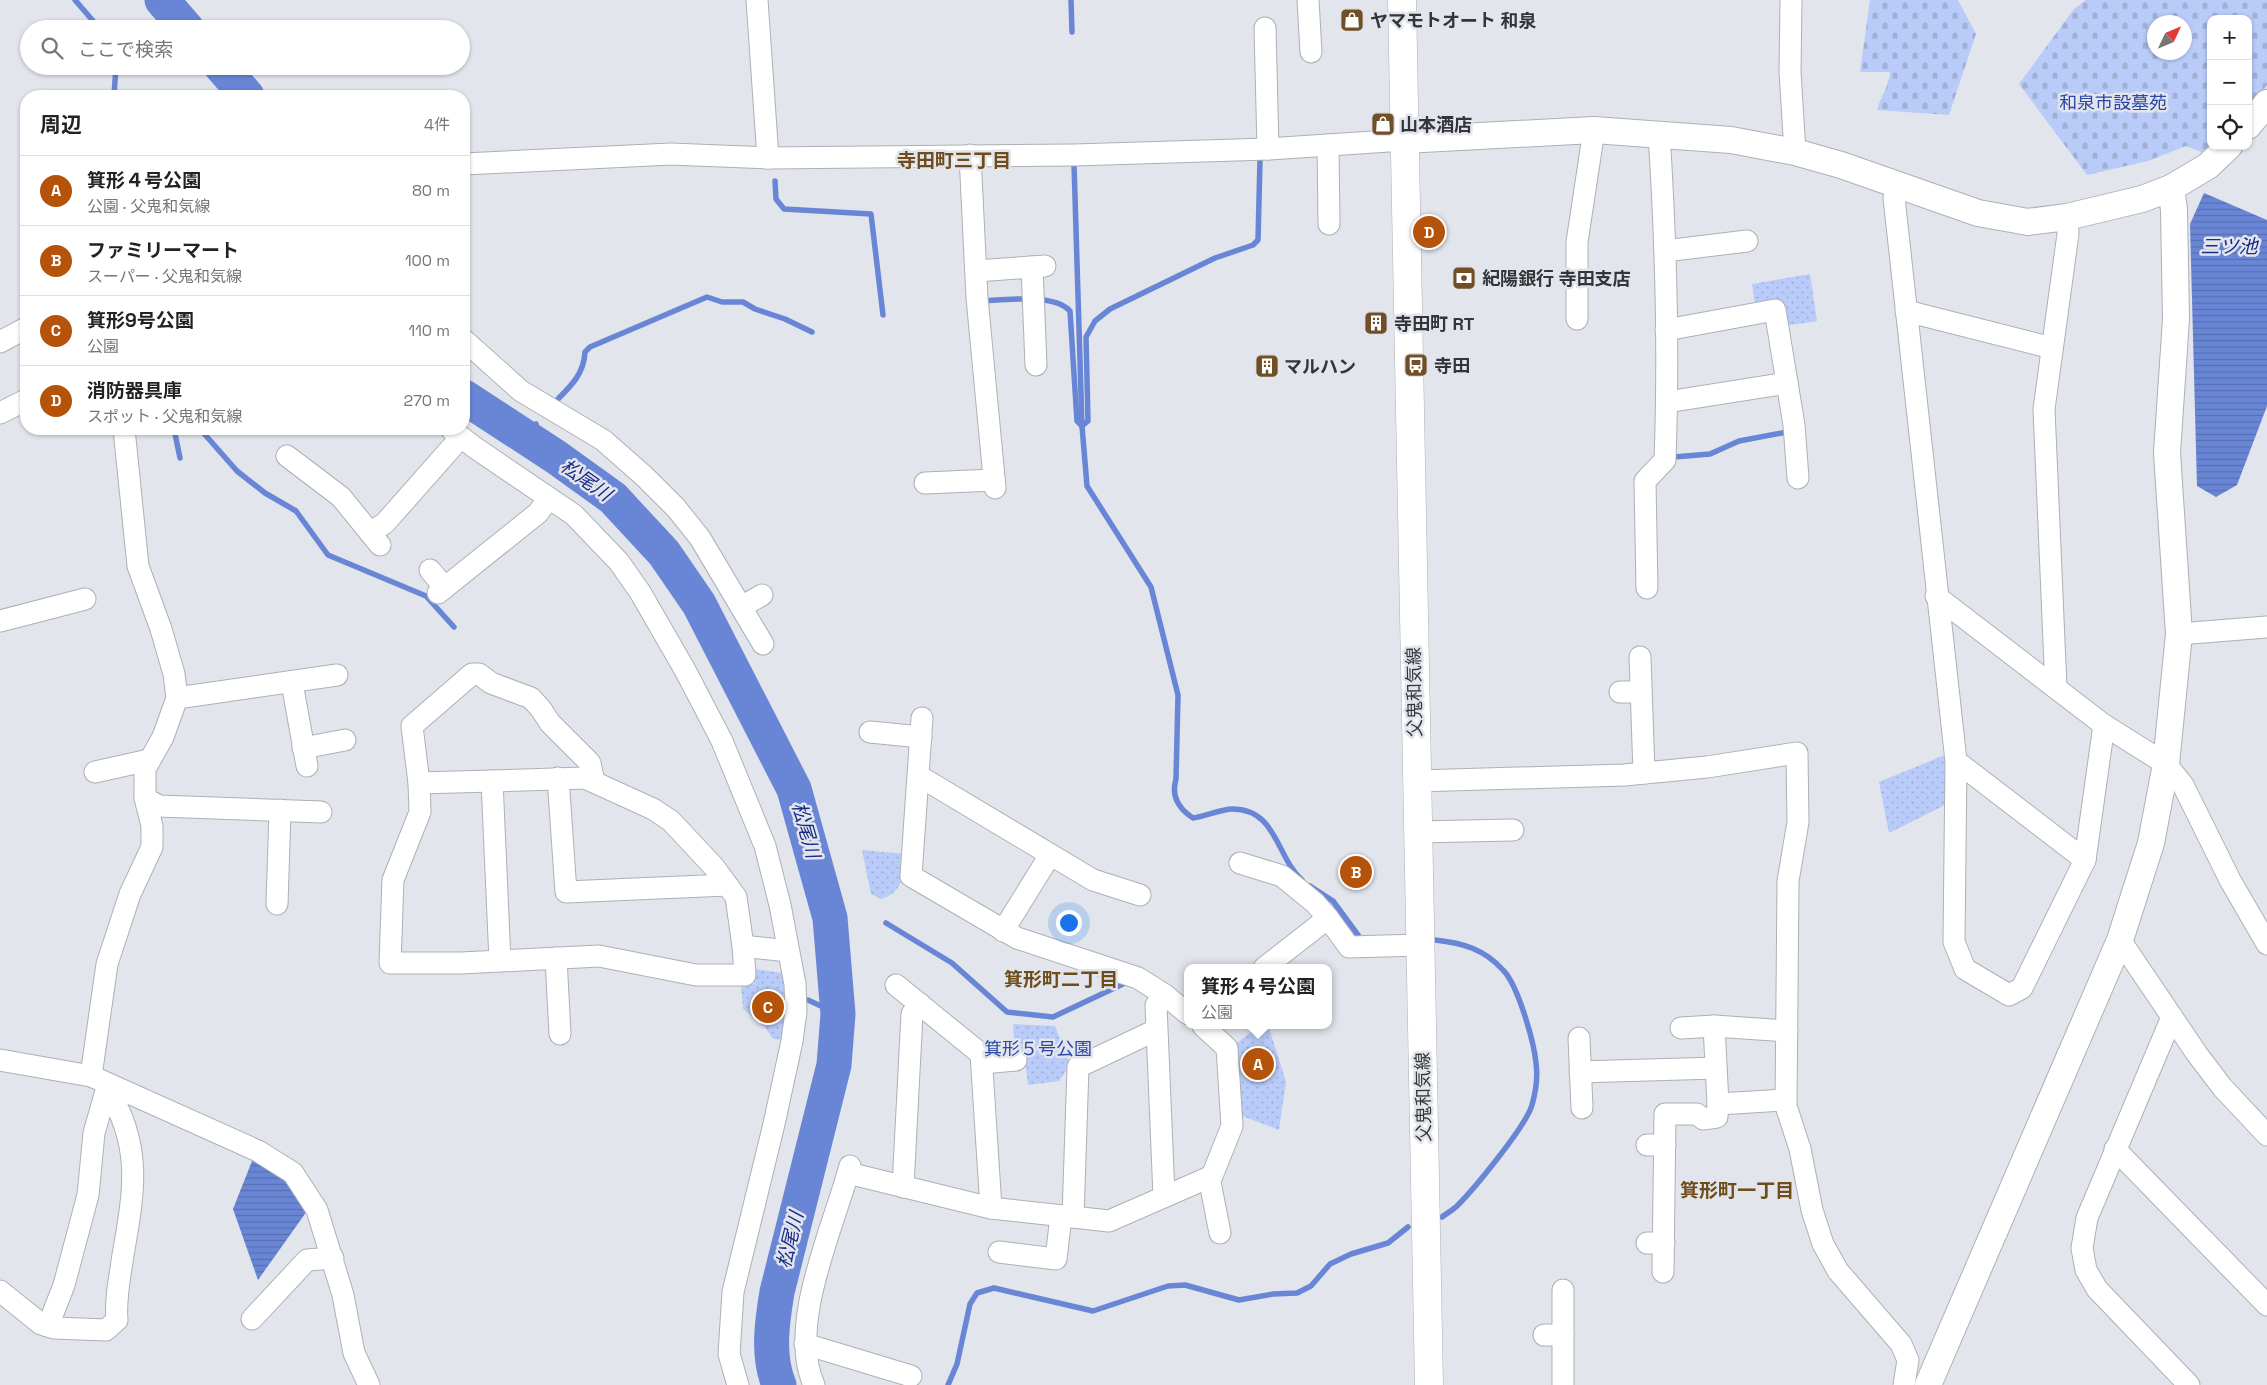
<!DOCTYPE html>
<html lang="ja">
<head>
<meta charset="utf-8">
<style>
	body { margin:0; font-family:"Space Grotesk","Noto Sans JP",sans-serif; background:#f6f6f6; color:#222 }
	.controls { position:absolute; right:15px; top:15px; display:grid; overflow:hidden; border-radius:10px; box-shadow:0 1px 4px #0004 }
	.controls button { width:45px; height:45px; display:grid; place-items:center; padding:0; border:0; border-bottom:1px solid #e0e0e0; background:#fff; color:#222; font:25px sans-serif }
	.compass { position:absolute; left:2147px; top:15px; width:45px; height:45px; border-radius:50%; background:#fff; box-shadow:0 1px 4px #0004; rotate:46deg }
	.you { position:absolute; left:1068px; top:922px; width:18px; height:18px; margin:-12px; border:4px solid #fff; border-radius:50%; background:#1a73e8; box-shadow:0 0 0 8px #1a73e833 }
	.badge { display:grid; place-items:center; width:32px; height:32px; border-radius:50%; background:#b45309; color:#fff; font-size:16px; font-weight:700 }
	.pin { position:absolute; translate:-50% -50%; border:2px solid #fff; box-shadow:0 1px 5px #0006 }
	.popup { position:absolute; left:1184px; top:964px; width:148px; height:65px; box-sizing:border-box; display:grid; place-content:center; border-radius:10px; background:#fff; filter:drop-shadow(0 1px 4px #0005); font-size:16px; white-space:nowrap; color:#767676 }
	.popup b { font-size:19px; color:#222 }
	.popup::after { content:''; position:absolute; left:50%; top:100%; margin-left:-10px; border:10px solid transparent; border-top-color:#fff }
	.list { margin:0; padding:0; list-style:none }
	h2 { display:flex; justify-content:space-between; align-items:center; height:65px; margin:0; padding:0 20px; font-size:21px }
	h2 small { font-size:16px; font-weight:400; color:#767676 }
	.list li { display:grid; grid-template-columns:32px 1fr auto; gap:15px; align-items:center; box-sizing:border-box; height:70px; padding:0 20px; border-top:1px solid #e0e0e0 }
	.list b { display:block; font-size:19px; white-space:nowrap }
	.list p { margin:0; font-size:16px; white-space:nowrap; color:#767676 }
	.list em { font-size:16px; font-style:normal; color:#767676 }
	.icon { flex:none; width:28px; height:28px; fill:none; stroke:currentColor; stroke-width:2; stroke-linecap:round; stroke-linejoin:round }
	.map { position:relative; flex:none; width:2267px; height:1385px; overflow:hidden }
	.search { position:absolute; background:#fff; box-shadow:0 1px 4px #0004; left:20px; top:20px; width:450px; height:55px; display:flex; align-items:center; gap:12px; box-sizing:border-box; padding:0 18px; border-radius:28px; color:#767676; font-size:19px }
	.panel { position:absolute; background:#fff; box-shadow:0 1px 4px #0004; left:20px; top:90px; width:450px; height:345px; border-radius:20px }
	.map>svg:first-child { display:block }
	.cemetery { fill:url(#cemetery-stones); fill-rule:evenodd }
	.park { fill:url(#park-dots) }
	.water { fill:url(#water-rules) }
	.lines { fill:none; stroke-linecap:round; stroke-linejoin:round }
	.stream { stroke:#6986d6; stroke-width:5.5 }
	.river { stroke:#6986d6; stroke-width:35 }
	.minor-casing { stroke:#adb0b7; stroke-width:23 }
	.tertiary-casing { stroke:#adb0b7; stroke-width:28 }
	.secondary-casing { stroke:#adb0b7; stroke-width:29 }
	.minor { stroke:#fff; stroke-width:21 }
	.tertiary { stroke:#fff; stroke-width:26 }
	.secondary { stroke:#fff; stroke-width:28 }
	.labels { text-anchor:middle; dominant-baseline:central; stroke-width:5; stroke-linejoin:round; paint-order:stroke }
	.poi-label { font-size:18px; font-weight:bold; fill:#343538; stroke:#e2e5ec; text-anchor:start }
	.park-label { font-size:18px; fill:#2d47a6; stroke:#e2e5ec }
	.street-label { font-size:18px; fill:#343538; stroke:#e2e5ec }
	.neighbourhood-label { font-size:19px; font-weight:bold; fill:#6f4c1b; stroke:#e2e5ec }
	.water-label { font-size:19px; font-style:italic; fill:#192b88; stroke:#e2e5ec }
</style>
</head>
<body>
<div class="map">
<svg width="2267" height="1385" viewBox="0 0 2267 1385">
	<defs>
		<pattern id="cemetery-stones" width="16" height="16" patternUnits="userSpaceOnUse" patternTransform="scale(1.25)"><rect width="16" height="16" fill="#b9cbf8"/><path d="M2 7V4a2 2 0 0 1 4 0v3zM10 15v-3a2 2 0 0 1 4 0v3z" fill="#a0afd5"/></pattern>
		<pattern id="park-dots" width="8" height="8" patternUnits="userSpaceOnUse" patternTransform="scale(1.25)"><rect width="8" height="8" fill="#b9cbf8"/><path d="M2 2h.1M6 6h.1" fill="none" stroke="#a0afd5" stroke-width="1.8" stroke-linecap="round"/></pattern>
		<pattern id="water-rules" width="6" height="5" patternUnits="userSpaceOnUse" patternTransform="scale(1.25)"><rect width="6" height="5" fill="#6986d6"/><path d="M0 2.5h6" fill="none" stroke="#576eaf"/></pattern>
	</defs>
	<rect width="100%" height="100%" fill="#e2e5ec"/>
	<!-- cemetery -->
	<g class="cemetery">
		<path d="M 1870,0 L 1958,0 L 1976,34 L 1949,115 L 1877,110 C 1880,98 1890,84 1890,72 L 1860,72 Z"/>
		<path d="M 2086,0 L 2267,0 L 2267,85 L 2248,113 L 2248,19 L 2211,19 L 2211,146 L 2204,153 L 2186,146 L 2148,161 L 2087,175 L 2019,84 L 2074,9 ZM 2154,22 L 2184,22 L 2184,52 L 2154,52 Z"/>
	</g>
	<!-- park -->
	<g class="park">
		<path d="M 1810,274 L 1817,321 L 1784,326 L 1755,305 L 1752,284 Z"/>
		<path d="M 1947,754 L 1949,803 L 1889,833 L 1879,782 Z"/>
		<path d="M 862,850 L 905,854 C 903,875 905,891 881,899 L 871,894 Z"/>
		<path d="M 755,969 L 782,973 L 785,995 L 791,995 L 785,1040 L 773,1039 L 765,1027 L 743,1009 L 741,984 L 754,984 Z"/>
		<path d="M 1013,1024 L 1055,1026 L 1070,1065 L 1059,1081 L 1028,1085 L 1026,1067 L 1016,1067 Z"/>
		<path d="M 1260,1025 L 1268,1025 L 1286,1082 L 1279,1130 L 1237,1114 L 1233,1046 Z"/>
	</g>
	<!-- water -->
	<g class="water">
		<path d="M 2204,193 L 2267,220 L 2267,406 L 2237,485 L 2216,497 L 2197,486 L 2190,224 Z"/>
		<path d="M 254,1156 L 291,1186 L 307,1211 L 258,1280 L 233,1209 Z"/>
	</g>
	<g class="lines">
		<!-- stream -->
		<g class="stream">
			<path d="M 75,0 L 100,29"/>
			<path d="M 1071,0 L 1072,32"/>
			<path d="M 114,96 L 116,66"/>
			<path d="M 1074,164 L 1082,426 L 1087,486 L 1151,587 L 1178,695 L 1176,779 C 1171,796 1179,809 1193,818 C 1206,816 1219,810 1231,809 C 1277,808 1276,857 1302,880"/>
			<path d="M 775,181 L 776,199 L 784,209 L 871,214 L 883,315"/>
			<path d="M 981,301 C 1004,300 1054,293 1070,311 L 1077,421 L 1082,426"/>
			<path d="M 558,399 C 572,385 584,373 585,352 L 590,347 L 707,297 L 722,302 L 743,302 L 755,309 L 785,319 L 812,332"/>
			<path d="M 1082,426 L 1088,421 L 1086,337 L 1095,321 L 1110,309 L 1215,258 L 1253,245 L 1258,240 L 1260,160"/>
			<path d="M 174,429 L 180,458"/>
			<path d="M 200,429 L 237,471 L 265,493 L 296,511 L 328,555 L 426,596 L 454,627"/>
			<path d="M 524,436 L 536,424"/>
			<path d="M 1674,457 L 1710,454 L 1739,441 L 1787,432"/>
			<path d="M 1310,886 L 1333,901 L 1358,935"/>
			<path d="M 886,923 L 952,963 L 1007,1012 L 1053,1017 L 1123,984"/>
			<path d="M 1435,940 C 1463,943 1484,949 1503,970 C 1518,985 1534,1042 1536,1063 C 1538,1077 1536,1091 1532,1105 C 1526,1126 1474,1189 1457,1206 C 1453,1210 1447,1213 1442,1217"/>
			<path d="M 808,1000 L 838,1014"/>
			<path d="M 948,1385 L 957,1364 L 970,1304 L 977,1293 L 994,1288 L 1093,1311 L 1168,1286 L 1185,1285 L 1239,1300 L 1273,1294 L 1297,1293 L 1311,1286 L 1330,1264 L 1351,1254 L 1388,1243 L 1408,1227"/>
		</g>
		<!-- river -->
		<g class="river">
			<path d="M 162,0 L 187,29"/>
			<path d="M 221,66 L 247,96"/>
			<path d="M 464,397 L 556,457 L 613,498 L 664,553 L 699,604 L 794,789 L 830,918 L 838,1014 L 834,1065 L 777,1292 C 772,1322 767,1356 779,1385"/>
		</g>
		<!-- minor casing -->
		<g class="minor-casing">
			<g id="minor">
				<path d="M 757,0 L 768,158"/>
				<path d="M 1308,0 L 1311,52"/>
				<path d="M 1791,0 L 1790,72 L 1795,152"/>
				<path d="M 1265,28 L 1268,149"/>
				<path d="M 1328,145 L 1329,224"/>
				<path d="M 970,155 L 977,298 L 995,488"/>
				<path d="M 464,164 L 671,154 L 768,158 L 1074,155 L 1268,149 L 1404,140"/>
				<path d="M 1896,185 L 1894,198 L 1956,761 L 1954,942 L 1965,969 L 2009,995 L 2022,988 L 2085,860 L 2104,725"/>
				<path d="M 1665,251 L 1747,241"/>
				<path d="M 1032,267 L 1036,365"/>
				<path d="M 976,271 L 1045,266"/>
				<path d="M 1906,311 L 2052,348"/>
				<path d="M 1577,319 L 1577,242 L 1594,130"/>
				<path d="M 1666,330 L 1775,310 L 1794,425 L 1798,478"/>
				<path d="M 464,340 L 521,391 L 603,440 L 644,476 L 676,508 L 700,538 L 763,644"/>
				<path d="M 0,342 L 26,328"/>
				<path d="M 1667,402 L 1787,383"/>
				<path d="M 0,413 L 26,400"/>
				<path d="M 451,429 L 474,447 L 574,515 L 619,562 L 640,592 L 685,670 L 722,741 L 765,846 L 780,905 L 795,984 L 796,1011 L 792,1041 L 774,1124 L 733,1292 L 729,1354 L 738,1385"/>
				<path d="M 287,456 L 341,497 L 380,545"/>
				<path d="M 925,483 L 994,480"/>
				<path d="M 370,533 L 385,523 L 461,437"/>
				<path d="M 430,570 L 445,588"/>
				<path d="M 1647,588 L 1645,481 L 1665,460 C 1669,351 1666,242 1659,134"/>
				<path d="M 438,593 L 538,513 L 549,498"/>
				<path d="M 1936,596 L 2104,725 L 2166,764 L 2183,785 L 2230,880 L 2267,944"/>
				<path d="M 741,607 L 762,595"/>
				<path d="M 0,621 L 85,599"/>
				<path d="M 2179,634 L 2267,627"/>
				<path d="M 1640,657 L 1644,773"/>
				<path d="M 292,683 L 307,766"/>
				<path d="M 2056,688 L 2044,409 L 2068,234 L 2067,217"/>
				<path d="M 1620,692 L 1641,692"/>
				<path d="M 177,698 L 337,675"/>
				<path d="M 922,718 L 911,876 L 1017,938 L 1138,978 L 1165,995 L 1188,1014"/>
				<path d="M 870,732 L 921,737"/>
				<path d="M 303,748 L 345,740"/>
				<path d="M 1956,761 L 2085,860"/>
				<path d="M 95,772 L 149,760"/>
				<path d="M 919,776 L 1093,880 L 1140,895"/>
				<path d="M 558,778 L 566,892 L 727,885"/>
				<path d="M 1416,781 L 1624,775 L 1707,767 L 1797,753 L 1798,822 L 1788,881 L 1786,1106 L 1800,1149 L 1812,1210 L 1823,1244 L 1838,1271 L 1901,1344 L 1908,1360 L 1904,1385"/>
				<path d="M 594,782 L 590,763 L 550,723 L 541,709 L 531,698 L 491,683 L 479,674 L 472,674 L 412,726 L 419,783 L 420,812 L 393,880 L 390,963 L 461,963 L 599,956 L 696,975 L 745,975 L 743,946 L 788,951"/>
				<path d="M 419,783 L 492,781"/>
				<path d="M 145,798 L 159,806 L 321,812"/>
				<path d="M 1418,832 L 1513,830"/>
				<path d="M 1240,863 L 1282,876 L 1315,903 L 1328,918"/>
				<path d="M 277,904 L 280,810"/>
				<path d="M 1003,931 L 1050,855"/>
				<path d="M 2120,940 L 2197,1054 L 2222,1087 L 2267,1135"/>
				<path d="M 556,958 L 560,1034"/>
				<path d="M 500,961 L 492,781 L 585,778 L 653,809 L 671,821 L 714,867 L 736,897 L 743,946"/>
				<path d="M 1264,968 L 1328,918 L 1349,947 L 1420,945"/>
				<path d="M 896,985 L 981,1054 L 991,1208"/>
				<path d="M 2172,1017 L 2087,1218 L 2082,1248 L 2086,1270 L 2097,1289 L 2189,1385"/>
				<path d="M 1714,1026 L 1718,1104"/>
				<path d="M 1681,1028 L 1714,1026 L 1787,1031"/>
				<path d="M 1579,1038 L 1582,1108"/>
				<path d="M 0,1060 L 91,1076 L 258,1151 L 293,1173 L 317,1210 L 343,1295 L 354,1353 L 369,1385"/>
				<path d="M 982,1063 L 1016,1060"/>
				<path d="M 1580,1072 L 1716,1068"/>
				<path d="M 91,1076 L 107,964 L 130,894 L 152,847 L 152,826 L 145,798 L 145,769 L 163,737 L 177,698 L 174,674 L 161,629 L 138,566 L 124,429"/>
				<path d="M 1647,1145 L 1665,1145"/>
				<path d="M 2115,1149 L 2267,1305"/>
				<path d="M 848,1173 L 991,1208 L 1109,1221 L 1212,1176 L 1232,1126 L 1227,1048 L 1203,1026"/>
				<path d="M 1209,1177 L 1220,1233"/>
				<path d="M 903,1187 L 912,1014 L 920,1004"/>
				<path d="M 1164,1196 L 1156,1005 L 1165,995"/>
				<path d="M 1073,1217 L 1078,1067 L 1156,1030"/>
				<path d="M 1647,1243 L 1664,1243"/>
				<path d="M 999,1252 L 1056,1259 L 1061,1216"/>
				<path d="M 1663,1272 L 1665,1114 L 1697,1114 L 1703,1119 L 1717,1117 L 1718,1104 L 1786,1100"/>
				<path d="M 1563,1290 L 1563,1385"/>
				<path d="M 0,1291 L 41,1324 L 54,1328 L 106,1330 L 117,1320 C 115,1298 120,1277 123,1255 C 134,1191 143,1147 107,1088"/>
				<path d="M 252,1319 L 307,1260 L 333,1258"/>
				<path d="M 48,1326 L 64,1285 L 88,1195 L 94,1133 L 108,1084"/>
				<path d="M 1544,1335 L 1563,1335"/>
				<path d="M 805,1344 L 911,1376"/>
				<path d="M 814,1385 C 787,1325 834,1226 850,1166"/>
			</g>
		</g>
		<!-- tertiary casing -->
		<g class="tertiary-casing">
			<g id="tertiary">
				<path d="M 2248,126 L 2267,103"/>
				<path d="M 1404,140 L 1594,130 L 1731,140 L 1795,152 L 1841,165 L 1978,213 L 2028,222 L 2067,217 L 2142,199 L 2171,188 L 2208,166 L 2229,146"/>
				<path d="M 1928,1385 L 2120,940 L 2151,843 L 2166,764 L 2179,634 L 2167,453 L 2176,319 L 2174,210 L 2171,188"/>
			</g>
		</g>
		<!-- secondary casing -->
		<g class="secondary-casing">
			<path id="secondary" d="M 1402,0 L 1429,1385"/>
		</g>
		<!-- minor -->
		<use href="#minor" class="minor"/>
		<!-- tertiary -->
		<use href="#tertiary" class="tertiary"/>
		<!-- secondary -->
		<use href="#secondary" class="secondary"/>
	</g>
	<!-- icons -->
	<defs>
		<g id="shop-square" transform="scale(1.25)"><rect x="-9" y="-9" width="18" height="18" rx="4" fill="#704f26" stroke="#e2e5ec"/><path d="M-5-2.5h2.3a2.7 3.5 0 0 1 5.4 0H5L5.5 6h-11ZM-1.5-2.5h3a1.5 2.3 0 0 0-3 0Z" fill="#fff"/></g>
		<g id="bank-square" transform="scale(1.25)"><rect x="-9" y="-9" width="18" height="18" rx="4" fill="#704f26" stroke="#e2e5ec"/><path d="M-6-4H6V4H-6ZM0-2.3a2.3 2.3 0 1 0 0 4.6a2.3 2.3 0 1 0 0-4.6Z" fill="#fff"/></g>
		<g id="building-square" transform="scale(1.25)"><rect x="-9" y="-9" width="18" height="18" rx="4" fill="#704f26" stroke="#e2e5ec"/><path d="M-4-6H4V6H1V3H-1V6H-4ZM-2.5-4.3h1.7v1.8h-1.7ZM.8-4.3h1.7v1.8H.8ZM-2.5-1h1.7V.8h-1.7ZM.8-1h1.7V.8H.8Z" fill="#fff"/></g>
		<g id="bus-square" transform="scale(1.25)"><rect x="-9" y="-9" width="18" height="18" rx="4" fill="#704f26" stroke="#e2e5ec"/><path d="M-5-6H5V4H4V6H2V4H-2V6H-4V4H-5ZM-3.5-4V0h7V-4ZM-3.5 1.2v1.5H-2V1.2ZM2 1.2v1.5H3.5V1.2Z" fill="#fff"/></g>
	</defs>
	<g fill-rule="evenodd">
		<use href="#shop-square" x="1352" y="20"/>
		<use href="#shop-square" x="1383" y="124"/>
		<use href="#bank-square" x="1464" y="278"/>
		<use href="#building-square" x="1376" y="323"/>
		<use href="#bus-square" x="1416" y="365"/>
		<use href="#building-square" x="1267" y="366"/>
	</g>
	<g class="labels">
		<!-- poi labels -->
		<g class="poi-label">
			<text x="1370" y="20">ヤマモトオート 和泉</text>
			<text x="1400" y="124">山本酒店</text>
			<text x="1482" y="278">紀陽銀行 寺田支店</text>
			<text x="1394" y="323">寺田町 RT</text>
			<text x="1434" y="365">寺田</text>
			<text x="1284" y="366">マルハン</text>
		</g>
		<!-- park labels -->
		<g class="park-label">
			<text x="2113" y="102">和泉市設墓苑</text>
			<text x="1038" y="1048">箕形５号公園</text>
		</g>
		<!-- street labels -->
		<g class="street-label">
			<text transform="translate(1414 692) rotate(-91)">父鬼和気線</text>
			<text transform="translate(1423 1097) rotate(-91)">父鬼和気線</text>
		</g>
		<!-- neighbourhood labels -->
		<g class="neighbourhood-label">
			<text x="954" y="160">寺田町三丁目</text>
			<text x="1061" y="979">箕形町二丁目</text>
			<text x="1737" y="1190">箕形町一丁目</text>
		</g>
		<!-- water labels -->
		<g class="water-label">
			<text x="2229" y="246">三ツ池</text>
			<text transform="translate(586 480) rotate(35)">松尾川</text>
			<text transform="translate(806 830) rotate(74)">松尾川</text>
			<text transform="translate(790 1240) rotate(-76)">松尾川</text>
		</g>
	</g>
</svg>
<div class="controls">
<button>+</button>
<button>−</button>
<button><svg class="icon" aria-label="locate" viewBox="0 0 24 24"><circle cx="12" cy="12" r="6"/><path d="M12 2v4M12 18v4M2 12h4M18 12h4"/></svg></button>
</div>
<svg class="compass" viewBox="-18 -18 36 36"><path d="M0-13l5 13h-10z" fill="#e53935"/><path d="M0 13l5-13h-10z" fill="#767676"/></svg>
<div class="you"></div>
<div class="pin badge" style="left:1258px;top:1064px">A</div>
<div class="popup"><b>箕形４号公園</b>公園</div>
<div class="pin badge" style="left:1356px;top:872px">B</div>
<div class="pin badge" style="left:768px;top:1007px">C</div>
<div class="pin badge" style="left:1429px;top:232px">D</div>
<div class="search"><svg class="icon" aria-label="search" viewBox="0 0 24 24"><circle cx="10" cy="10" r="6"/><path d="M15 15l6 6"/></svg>ここで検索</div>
<section class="panel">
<h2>周辺<small>4件</small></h2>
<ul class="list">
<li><span class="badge">A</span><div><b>箕形４号公園</b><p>公園 · 父鬼和気線</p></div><em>80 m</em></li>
<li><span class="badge">B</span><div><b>ファミリーマート</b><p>スーパー · 父鬼和気線</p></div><em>100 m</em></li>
<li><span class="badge">C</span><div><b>箕形9号公園</b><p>公園</p></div><em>110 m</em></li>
<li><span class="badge">D</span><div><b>消防器具庫</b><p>スポット · 父鬼和気線</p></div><em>270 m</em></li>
</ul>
</section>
</div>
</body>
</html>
